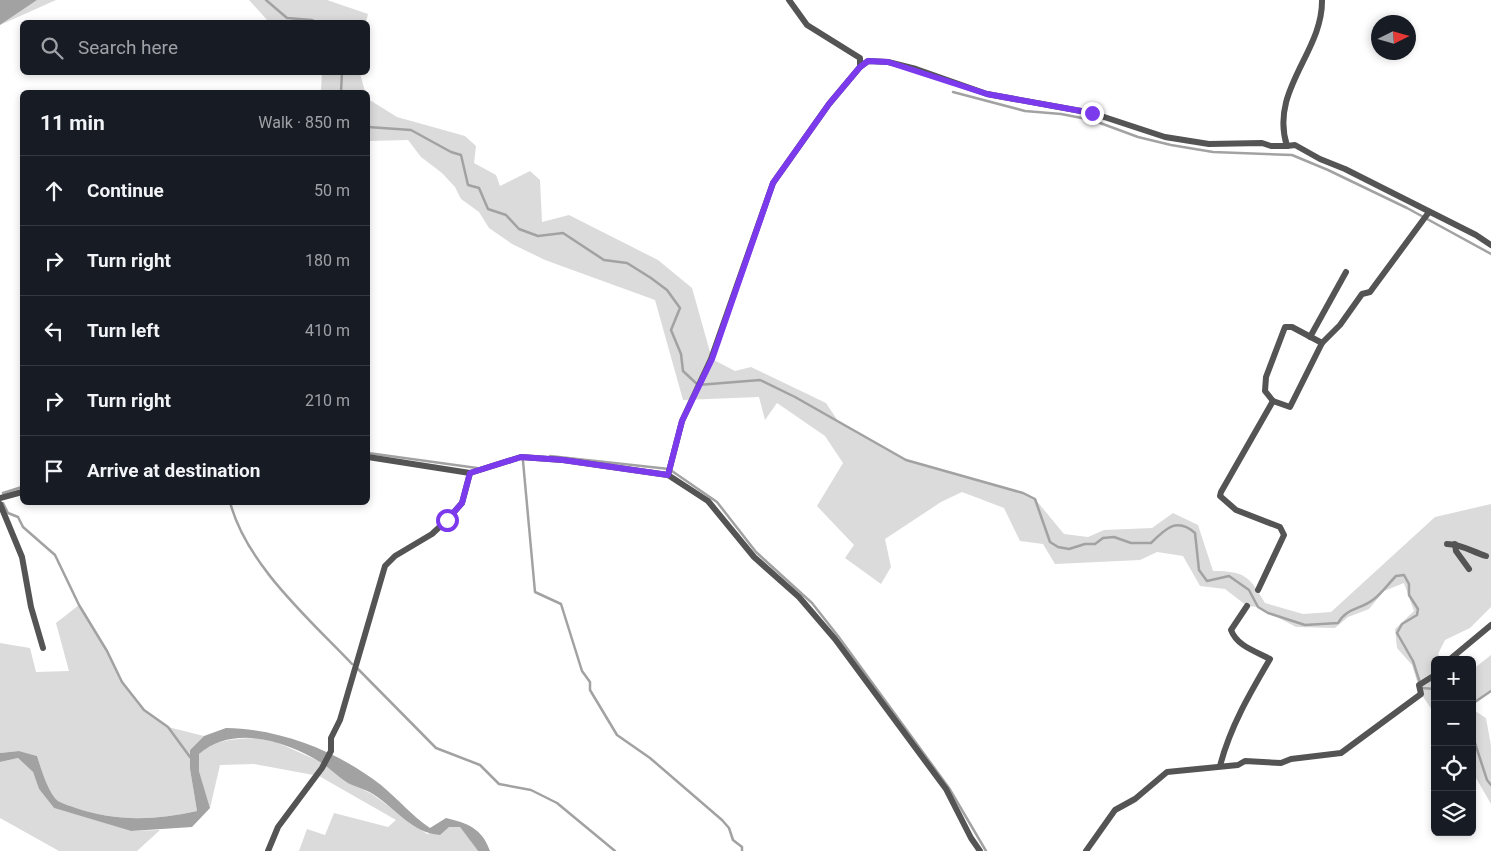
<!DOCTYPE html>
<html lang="en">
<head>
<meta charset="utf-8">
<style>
	body { margin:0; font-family:Roboto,sans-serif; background:#242831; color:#f1f3f6 }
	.controls { position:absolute; right:15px; bottom:15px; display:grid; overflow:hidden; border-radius:8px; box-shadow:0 2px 8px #0003 }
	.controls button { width:45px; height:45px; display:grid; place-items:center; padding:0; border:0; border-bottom:1px solid #363941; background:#171b24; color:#f1f3f6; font:25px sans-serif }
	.compass { position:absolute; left:1371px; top:15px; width:45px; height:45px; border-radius:50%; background:#171b24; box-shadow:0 2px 8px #0003; rotate:85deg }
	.stop { position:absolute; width:15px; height:15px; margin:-11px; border:4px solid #7c3aed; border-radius:50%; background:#fff }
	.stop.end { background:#7c3aed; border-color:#fff; box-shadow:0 1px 5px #0008 }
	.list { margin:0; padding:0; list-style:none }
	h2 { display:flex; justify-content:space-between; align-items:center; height:65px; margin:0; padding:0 20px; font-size:21px }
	h2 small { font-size:16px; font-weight:400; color:#9ea1a6 }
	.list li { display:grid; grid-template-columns:32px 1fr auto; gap:15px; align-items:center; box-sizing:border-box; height:70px; padding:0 20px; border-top:1px solid #363941 }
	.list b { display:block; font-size:19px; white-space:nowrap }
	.list em { font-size:16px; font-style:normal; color:#9ea1a6 }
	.icon { flex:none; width:28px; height:28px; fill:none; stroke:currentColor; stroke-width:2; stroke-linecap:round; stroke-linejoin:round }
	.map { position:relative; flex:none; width:1491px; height:851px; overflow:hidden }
	.search { position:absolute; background:#171b24; box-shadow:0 2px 8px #0003; left:20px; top:20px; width:350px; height:55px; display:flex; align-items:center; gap:12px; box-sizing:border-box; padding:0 18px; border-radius:8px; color:#9ea1a6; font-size:19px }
	.panel { position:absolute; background:#171b24; box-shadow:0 2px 8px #0003; left:20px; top:90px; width:350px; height:415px; border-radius:8px }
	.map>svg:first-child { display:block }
	.green { fill:#dbdbdb }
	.water { fill:#a2a2a2 }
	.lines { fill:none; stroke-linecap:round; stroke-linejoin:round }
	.stream { stroke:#a2a2a2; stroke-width:2.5 }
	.street { stroke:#545454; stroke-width:6 }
	.route { stroke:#7c3aed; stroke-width:6 }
</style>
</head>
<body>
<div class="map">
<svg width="1491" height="851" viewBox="0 0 1491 851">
	<rect width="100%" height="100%" fill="#fff"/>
	<!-- green -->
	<g class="green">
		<path d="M 37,0 L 56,0 L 0,25 Z"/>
		<path d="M 249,0 L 327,0 L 368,14 L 366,22 L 269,22 Z"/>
		<path d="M 322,72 L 360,73 L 365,92 L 321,92 Z"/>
		<path d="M 368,99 L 397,117 L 465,136 L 476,146 L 474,163 L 496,175 L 500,186 L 530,171 L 540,180 L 542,222 L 569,215 L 658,260 L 692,288 L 712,359 L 735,371 L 751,367 L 826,403 L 838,421 L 906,460 L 1023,493 L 1035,499 L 1064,534 L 1088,537 L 1104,530 L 1152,528 L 1173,513 L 1198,525 L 1213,571 C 1245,571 1249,576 1265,603 L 1303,614 L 1331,612 L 1435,517 L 1491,504 L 1491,607 L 1470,628 L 1445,640 L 1438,654 L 1442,660 L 1435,660 L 1435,714 L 1421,694 L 1412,665 L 1397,648 L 1395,629 L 1414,611 L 1404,583 L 1384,591 L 1369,609 L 1348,617 L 1335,628 L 1296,627 L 1258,607 L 1247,606 L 1225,589 L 1200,586 L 1183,556 L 1157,552 L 1140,560 L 1055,564 L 1043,544 L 1020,541 L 1004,508 L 962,492 L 941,502 L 885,539 L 891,567 L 881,584 L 845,558 L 854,545 L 817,506 L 843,463 L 825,436 L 777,403 L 765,420 L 759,397 L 683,400 L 655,300 L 545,260 L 512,244 L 489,228 L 479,212 L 461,199 L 455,187 L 442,173 L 421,157 L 408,140 L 368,141 Z"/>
		<path d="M 79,605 L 107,651 L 122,682 L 144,710 L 168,727 L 204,736 L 190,750 L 190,769 L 197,811 C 157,820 116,822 76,808 C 71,806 63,804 58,801 C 48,793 41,768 37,756 L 19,751 L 0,753 L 0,643 L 30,648 L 36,672 L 69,671 L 56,623 Z"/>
		<path d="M 1491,655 L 1491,691 L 1472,704 L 1472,670 Z"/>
		<path d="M 1472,709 L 1486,718 L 1491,746 L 1491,804 L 1472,771 Z"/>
		<path d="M 256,738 L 276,742 L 321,762 L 348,782 L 372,794 L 427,834 L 449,827 L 460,827 L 478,851 L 299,851 L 307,829 L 325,835 L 334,813 L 388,827 L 396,820 L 319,776 L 254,764 L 220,765 L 210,808 L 199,771 L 199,754 C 216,739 235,739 256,738 Z"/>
		<path d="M 18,758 L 33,772 L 39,789 L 54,808 L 131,831 L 160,830 L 137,851 L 59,851 L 0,818 L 0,762 Z"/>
	</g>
	<!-- water -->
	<g class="water">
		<path d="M 0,0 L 37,0 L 0,25 Z"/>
		<path d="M 226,728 C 281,729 337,751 381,785 C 398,799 412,816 430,828 L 446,818 C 467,823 482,828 490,851 L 478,851 L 460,827 L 449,827 L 440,835 C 412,833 395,808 373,794 C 365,789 356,787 348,783 C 338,777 330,768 320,762 C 286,741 234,724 199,754 L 199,771 L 210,808 L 192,827 L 131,831 L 54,808 L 39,789 L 33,772 L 18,758 L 0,762 L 0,753 L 19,751 L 37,756 C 41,768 48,793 58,801 C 63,804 71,806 76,808 C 116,822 157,820 197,811 L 190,769 L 190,750 L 204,736 Z"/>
	</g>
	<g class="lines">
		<!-- stream -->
		<g class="stream">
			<path d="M 266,0 L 287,18 L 312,20 L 316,22"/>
			<path d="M 341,92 L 342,72"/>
			<path d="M 953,92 L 1025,111 L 1061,114 L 1092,120 L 1138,137 L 1171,145 L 1213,152 L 1292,155 L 1328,170 L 1407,208 L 1491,254"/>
			<path d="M 368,127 L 411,130 L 451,152 L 461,155 L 468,185 L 479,188 L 488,209 L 506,215 L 519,229 L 538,236 L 563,233 L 604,260 L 627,263 L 651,278 L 667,290 L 680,308 L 671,330 L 681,354 L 683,371 L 698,385 L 760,380 L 795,397 L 906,460 L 1023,493 L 1035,499 L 1050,542 L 1058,547 L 1069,549 L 1085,544 L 1095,544 L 1103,538 L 1114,537 L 1131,543 L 1151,543 C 1166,528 1177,517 1195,533 L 1199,570 L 1207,581 L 1229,576 L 1249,590 L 1258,607 L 1268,613 L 1305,625 L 1338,623 C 1347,607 1361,610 1374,599 C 1382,593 1389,583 1396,576 L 1404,575 L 1409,584 L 1409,595 L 1418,609 L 1417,615 L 1402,624 L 1397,633 L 1413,661 L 1420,683"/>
			<path d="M 368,453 L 477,468"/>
			<path d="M 550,456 L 669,469 L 717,502 L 756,552 L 812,603 L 838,636 L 949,788 L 986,851"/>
			<path d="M 523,461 L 535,592 L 561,604 L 582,671 L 590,682 L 590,690 L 617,735 L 650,758 L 722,820 L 729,828 L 733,840 L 742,847 L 742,851"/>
			<path d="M 3,493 L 22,487"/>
			<path d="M 230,502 C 246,564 309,619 352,664"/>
			<path d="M 3,503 L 8,513 L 18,517 L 23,527 L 55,555 L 79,605 L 107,651 L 122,682 L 144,710 L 168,727 L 190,757"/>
			<path d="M 358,669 L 436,748 L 480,765 L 499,784 L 531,790 L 557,803 L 615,851"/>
			<path d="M 1422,688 L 1435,689"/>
			<path d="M 1472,704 L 1491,691"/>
			<path d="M 1472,734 L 1487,780 L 1491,785"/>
		</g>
		<!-- street -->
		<g class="street">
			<path d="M 789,0 L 807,25 L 860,58 L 860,67"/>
			<path d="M 1322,0 C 1323,52 1269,90 1287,146 L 1295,145 L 1320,159 L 1345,169 L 1476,235 L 1491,245"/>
			<path d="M 1310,337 L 1346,272"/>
			<path d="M 1273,401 L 1265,391 L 1266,377 L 1285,327 L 1292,327 L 1322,343"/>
			<path d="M 368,457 L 470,473 L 521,457 L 563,460 L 668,475 L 708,501 L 754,557 L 799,597 L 835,639 L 946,789 L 971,838 L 980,851"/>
			<path d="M 668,475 L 682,421 L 711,359 L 773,183 L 829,104 L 860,67 L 868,61 L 888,62 L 916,69 L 987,94 L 1092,113 L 1165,137 L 1209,144 L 1262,143 L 1271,146 L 1287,146"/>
			<path d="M 0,498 L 22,492"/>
			<path d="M 0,504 L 22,557 L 31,607 L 43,648"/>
			<path d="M 1447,544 C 1461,544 1473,552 1486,556"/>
			<path d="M 1455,544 L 1456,551 L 1469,569"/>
			<path d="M 1258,590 L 1284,535 L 1280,527 L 1236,510 L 1220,496 L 1221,492 L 1273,401 L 1290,407 L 1322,343 L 1340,325 L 1362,294 L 1370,292 L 1429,212"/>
			<path d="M 1449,660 L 1491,625"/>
			<path d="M 1220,766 C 1230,727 1250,693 1270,659 C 1255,651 1237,646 1231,630 L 1247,606"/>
			<path d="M 268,851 L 278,827 L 322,768 L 331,751 L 331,738 L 340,720 L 385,566 L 395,556 L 432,534 L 447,520 L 462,503 L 470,473"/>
			<path d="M 1086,851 L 1115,810 L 1135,799 L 1167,772 L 1238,765 L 1245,761 L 1281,763 L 1291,759 L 1341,753 L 1421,694 L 1419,685 L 1435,675"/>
		</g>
	</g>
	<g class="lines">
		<!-- route -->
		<path class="route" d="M 447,520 L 462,503 L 470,473 L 521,457 L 563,460 L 668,475 L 682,421 L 712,359 L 773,183 L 829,104 L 860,67 L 868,61 L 888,62 L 987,94 L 1092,113"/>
	</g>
</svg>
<div class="controls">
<button>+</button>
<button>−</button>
<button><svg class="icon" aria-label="locate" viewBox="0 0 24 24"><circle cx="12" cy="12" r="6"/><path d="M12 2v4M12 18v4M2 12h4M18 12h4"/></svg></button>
<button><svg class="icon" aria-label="layers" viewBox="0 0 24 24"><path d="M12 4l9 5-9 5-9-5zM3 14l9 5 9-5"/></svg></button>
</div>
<svg class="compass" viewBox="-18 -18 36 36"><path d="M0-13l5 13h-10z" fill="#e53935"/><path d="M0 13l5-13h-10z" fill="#9ea1a6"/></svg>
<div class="stop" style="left:447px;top:520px"></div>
<div class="stop end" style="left:1092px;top:113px"></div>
<div class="search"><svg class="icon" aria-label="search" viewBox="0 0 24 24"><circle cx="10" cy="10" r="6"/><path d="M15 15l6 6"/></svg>Search here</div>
<section class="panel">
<h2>11 min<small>Walk · 850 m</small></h2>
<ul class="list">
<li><svg class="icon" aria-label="ahead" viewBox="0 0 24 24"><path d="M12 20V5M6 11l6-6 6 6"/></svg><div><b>Continue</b></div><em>50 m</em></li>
<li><svg class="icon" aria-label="right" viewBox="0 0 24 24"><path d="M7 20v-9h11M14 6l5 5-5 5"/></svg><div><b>Turn right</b></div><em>180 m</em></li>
<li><svg class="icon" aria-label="left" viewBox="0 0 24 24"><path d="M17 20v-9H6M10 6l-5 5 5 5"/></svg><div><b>Turn left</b></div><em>410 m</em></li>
<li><svg class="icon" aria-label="right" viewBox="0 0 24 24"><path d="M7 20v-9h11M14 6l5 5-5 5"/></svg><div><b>Turn right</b></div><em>210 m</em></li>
<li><svg class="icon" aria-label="arrive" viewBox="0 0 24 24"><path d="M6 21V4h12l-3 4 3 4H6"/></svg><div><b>Arrive at destination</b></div></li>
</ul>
</section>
</div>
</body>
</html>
